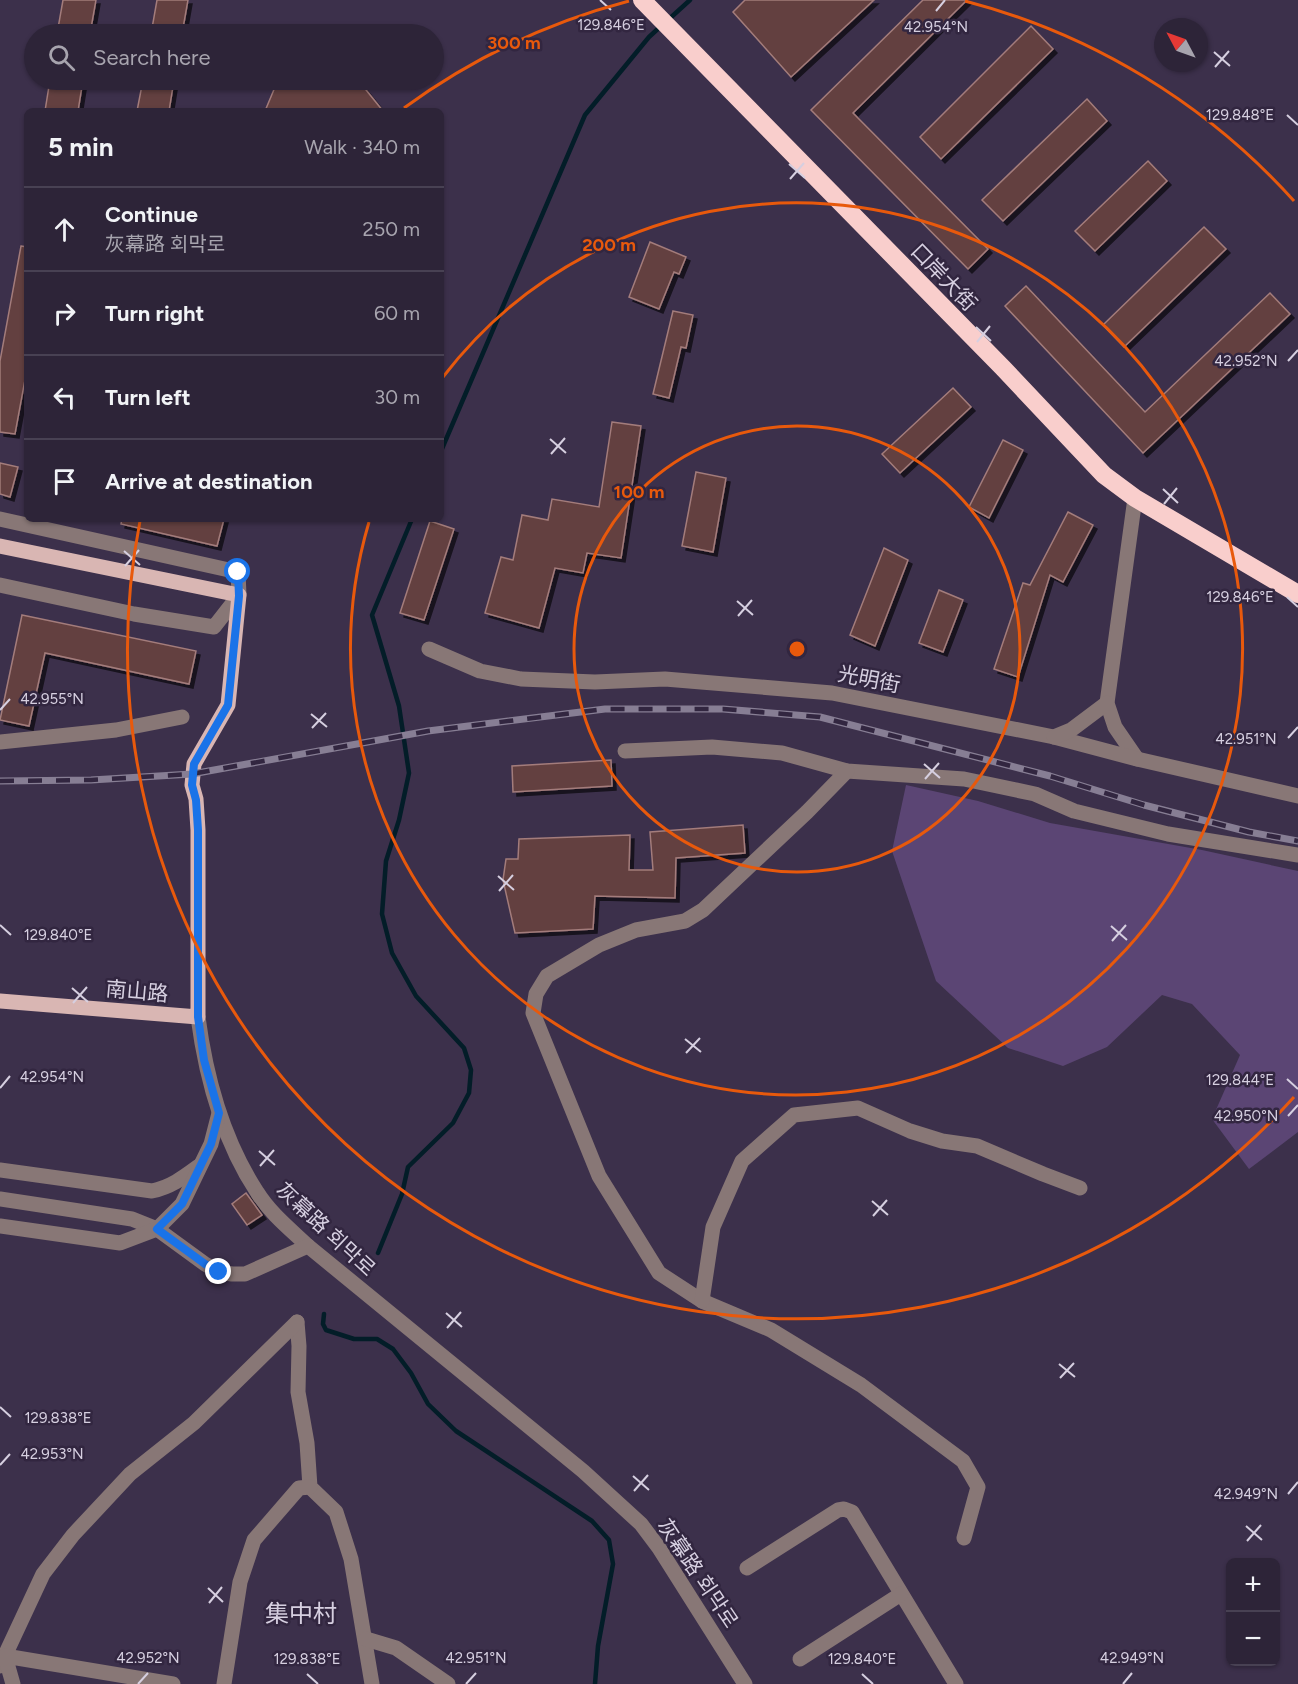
<!DOCTYPE html>
<html lang="en">
<head>
<meta charset="utf-8">
<style>
	body { margin:0; font-family:Figtree,"Noto Sans SC","Noto Sans KR",sans-serif; background:#393043; color:#f1f3f6 }
	.controls { position:absolute; right:18px; bottom:18px; display:grid; overflow:hidden; border-radius:9px; box-shadow:0 2px 4px #0004 }
	.controls button { width:54px; height:54px; display:grid; place-items:center; padding:0; border:0; border-bottom:2px solid #484153; background:#2d2438; color:#f1f3f6; font:30px sans-serif }
	.compass { position:absolute; left:1154px; top:18px; width:54px; height:54px; border-radius:50%; background:#2d2438; box-shadow:0 2px 4px #0004; rotate:311deg }
	.stop { position:absolute; width:18px; height:18px; margin:-14px; border:4px solid #1a73e8; border-radius:50%; background:#fff }
	.stop.end { background:#1a73e8; border-color:#fff; box-shadow:0 2px 6px #0008 }
	.list { margin:0; padding:0; list-style:none }
	h2 { display:flex; justify-content:space-between; align-items:center; height:78px; margin:0; padding:0 24px; font-size:26px }
	h2 small { font-size:20px; font-weight:400; color:#a7a4ae }
	.list li { display:grid; grid-template-columns:39px 1fr auto; gap:18px; align-items:center; box-sizing:border-box; height:84px; padding:0 24px; border-top:2px solid #484153 }
	.list b { display:block; font-size:22px; white-space:nowrap }
	.list p { margin:0; font-size:20px; white-space:nowrap; color:#a7a4ae }
	.list em { font-size:20px; font-style:normal; color:#a7a4ae }
	.icon { flex:none; width:33px; height:33px; fill:none; stroke:currentColor; stroke-width:2; stroke-linecap:round; stroke-linejoin:round }
	.map { position:relative; flex:none; width:1298px; height:1684px; overflow:hidden }
	.search { position:absolute; background:#2d2438; box-shadow:0 2px 4px #0004; left:24px; top:24px; width:420px; height:66px; display:flex; align-items:center; gap:15px; box-sizing:border-box; padding:0 21px; border-radius:33px; color:#a7a4ae; font-size:22px }
	.panel { position:absolute; background:#2d2438; box-shadow:0 2px 4px #0004; left:24px; top:108px; width:420px; height:414px; border-radius:9px }
	.map>svg:first-child { display:block }
	.green { fill:#5b4574 }
	.lines { fill:none; stroke-linecap:round; stroke-linejoin:round }
	.stream { stroke:#031d28; stroke-width:4.5 }
	.building { fill:#63403f; stroke:#a37c7b; stroke-width:1.5; filter:url(#shadow) }
	.minor { stroke:#887776; stroke-width:15 }
	.major { stroke:#d9b6b3; stroke-width:15 }
	.highway { stroke:#f9cecc; stroke-width:18 }
	.rail-casing { stroke:#877e94; stroke-width:7 }
	.rail { stroke:#322640; stroke-width:4.5; stroke-dasharray:14; stroke-linecap:butt }
	.route { stroke:#1a73e8; stroke-width:8 }
	.ticks { fill:none; stroke:#d6cfe0; stroke-width:2 }
	.ring { fill:none; stroke:#e8590c; stroke-width:3 }
	.labels { text-anchor:middle; dominant-baseline:central; stroke-width:5; stroke-linejoin:round; paint-order:stroke }
	.street-label { font-size:21px; fill:#d6cfe0; stroke:#322640 }
	.quarter-label { font-size:24px; fill:#d6cfe0; stroke:#322640 }
	.ticks-label { font-size:15px; text-anchor:middle; fill:#d6cfe0; stroke:#322640; stroke-width:5; stroke-linejoin:round; paint-order:stroke }
	.centre { fill:#e8590c; stroke:#322640; stroke-width:3 }
	.ring-label { font-size:18px; text-anchor:middle; font-weight:bold; fill:#e8590c; stroke:#322640; stroke-width:5; stroke-linejoin:round; paint-order:stroke }
</style>
</head>
<body>
<div class="map">
<svg width="1298" height="1684" viewBox="0 0 1298 1684">
	<defs>
		<filter id="shadow"><feDropShadow dx="4" dy="4" stdDeviation="0" flood-color="#0009"/></filter>
	</defs>
	<rect width="100%" height="100%" fill="#3c304b"/>
	<!-- green -->
	<path class="green" d="M 906,785 L 978,801 L 1050,823 L 1202,850 L 1298,871 L 1298,1132 L 1249,1169 L 1212,1119 L 1240,1055 L 1192,1004 L 1162,995 L 1107,1047 L 1063,1066 L 1008,1048 L 936,981 L 892,851 Z"/>
	<g class="lines">
		<!-- stream -->
		<g class="stream">
			<path d="M 668,20 L 690,0"/>
			<path d="M 441,451 L 585,115 L 649,37 L 661,26"/>
			<path d="M 378,1253 L 402,1194 L 408,1167 L 453,1123 L 469,1093 L 471,1070 L 464,1048 L 416,996 L 392,953 L 382,914 L 386,861 L 399,820 L 409,773 L 399,706 L 372,615 L 412,519"/>
			<path d="M 324,1314 L 323,1324 L 326,1330 L 354,1339 L 377,1339 L 393,1349 L 411,1373 L 428,1404 L 456,1431 L 592,1521 L 609,1540 L 613,1564 L 598,1646 L 595,1684"/>
		</g>
	</g>
	<!-- building -->
	<g class="building">
		<path d="M 63,0 L 96,0 L 90,34 L 57,34 Z"/>
		<path d="M 157,0 L 188,0 L 182,34 L 151,34 Z"/>
		<path d="M 745,0 L 874,0 L 791,77 L 733,12 Z"/>
		<path d="M 923,0 L 967,0 L 853,113 L 988,249 L 968,269 L 811,110 Z"/>
		<path d="M 1031,26 L 1053,49 L 941,159 L 920,137 Z"/>
		<path d="M 50,80 L 83,80 L 78,111 L 45,111 Z"/>
		<path d="M 143,80 L 174,80 L 169,111 L 137,111 Z"/>
		<path d="M 278,80 L 358,80 L 383,111 L 265,111 Z"/>
		<path d="M 1087,99 L 1107,121 L 1003,221 L 982,200 Z"/>
		<path d="M 1148,161 L 1167,181 L 1095,251 L 1075,231 Z"/>
		<path d="M 1204,227 L 1226,249 L 1124,347 L 1103,325 Z"/>
		<path d="M 650,242 L 686,257 L 679,274 L 674,272 L 659,309 L 629,297 Z"/>
		<path d="M 21,246 L 27,247 L 27,369 L 15,434 L 0,432 L 0,361 Z"/>
		<path d="M 1026,286 L 1145,412 L 1270,293 L 1290,314 L 1143,453 L 1005,306 Z"/>
		<path d="M 673,311 L 693,315 L 686,348 L 681,347 L 669,398 L 653,394 Z"/>
		<path d="M 953,388 L 971,407 L 900,473 L 882,454 Z"/>
		<path d="M 612,422 L 641,426 L 621,558 L 587,553 L 583,573 L 555,568 L 539,628 L 485,613 L 501,557 L 513,560 L 522,515 L 548,520 L 552,499 L 599,507 Z"/>
		<path d="M 1003,440 L 1023,450 L 989,518 L 969,507 Z"/>
		<path d="M 0,463 L 18,467 L 10,497 L 0,494 Z"/>
		<path d="M 696,472 L 726,478 L 713,552 L 682,546 Z"/>
		<path d="M 1068,512 L 1093,525 L 1063,582 L 1050,575 L 1018,677 L 994,669 L 1023,583 L 1030,585 Z"/>
		<path d="M 122,519 L 224,519 L 217,546 L 121,524 Z"/>
		<path d="M 430,521 L 454,529 L 424,620 L 400,613 Z"/>
		<path d="M 884,548 L 908,560 L 875,646 L 850,635 Z"/>
		<path d="M 939,590 L 963,600 L 943,652 L 919,643 Z"/>
		<path d="M 22,615 L 196,651 L 189,684 L 45,653 L 29,726 L 0,720 Z"/>
		<path d="M 611,760 L 612,786 L 513,792 L 512,766 Z"/>
		<path d="M 743,825 L 745,853 L 676,858 L 675,898 L 595,896 L 593,929 L 515,933 L 503,880 L 506,859 L 518,859 L 519,839 L 630,835 L 629,870 L 653,870 L 650,832 Z"/>
		<path d="M 246,1193 L 262,1215 L 247,1225 L 232,1204 Z"/>
	</g>
	<g class="lines">
		<!-- minor -->
		<g class="minor">
			<path d="M 1135,498 L 1107,703 L 1115,727 L 1137,759"/>
			<path d="M 0,519 L 238,572 L 239,595 L 214,627 L 134,614 L 0,585"/>
			<path d="M 429,649 L 480,671 L 521,679 L 595,682 L 665,679 L 832,693 L 1054,737 L 1137,759 L 1298,796"/>
			<path d="M 1054,737 L 1071,730 L 1107,703"/>
			<path d="M 0,742 L 116,730 L 182,717"/>
			<path d="M 625,751 L 712,747 L 782,753 L 847,771 L 964,779 L 1035,794 L 1074,811 L 1168,834 L 1298,855"/>
			<path d="M 847,771 L 807,812 L 703,910 L 685,921 L 636,930 L 599,945 L 547,976 L 536,994 L 533,1013 L 599,1176 L 659,1273 L 702,1301 L 771,1330 L 861,1385 L 963,1461 L 978,1487 L 964,1538"/>
			<path d="M 198,1017 C 206,1078 223,1140 257,1192 C 270,1213 290,1229 308,1246 L 583,1471 L 641,1524 L 659,1548 L 745,1684"/>
			<path d="M 0,1170 L 152,1191 C 171,1187 184,1177 199,1166"/>
			<path d="M 0,1199 L 132,1219 L 157,1229 L 205,1264 L 219,1272 L 232,1274 L 245,1274 L 308,1246"/>
			<path d="M 0,1226 L 120,1243 L 157,1229 L 182,1204 L 211,1144 L 219,1113"/>
			<path d="M 702,1301 L 713,1227 L 742,1161 L 794,1115 L 858,1108 L 910,1131 L 942,1141 L 977,1146 L 1043,1174 L 1080,1188"/>
			<path d="M 297,1322 L 299,1346 L 298,1392 L 307,1443 L 310,1487 L 336,1512 L 351,1559 L 372,1684"/>
			<path d="M 747,1568 L 838,1510 L 844,1509 L 852,1512 L 956,1684"/>
			<path d="M 366,1639 L 396,1648 L 448,1684"/>
			<path d="M 800,1659 L 901,1594"/>
			<path d="M 0,1666 L 43,1574 L 73,1535 L 130,1474 L 194,1423 L 297,1322"/>
			<path d="M 13,1684 L 5,1656 L 173,1684"/>
			<path d="M 224,1684 L 240,1582 L 254,1540 L 299,1488 L 310,1487"/>
		</g>
		<!-- major -->
		<path class="major" d="M 0,546 L 239,595 L 228,705 L 194,764 L 192,785 L 196,799 L 198,830 L 198,1017 L 0,1001"/>
		<!-- highway -->
		<path class="highway" d="M 642,0 L 1003,368 L 1104,475 L 1135,498 L 1298,594"/>
		<!-- rail casing -->
		<g class="rail-casing">
			<path id="rail" d="M 0,781 L 91,780 L 192,774 L 428,731 L 605,709 L 723,709 L 820,717 L 1050,776 L 1144,805 L 1249,832 L 1298,841"/>
		</g>
		<!-- rail -->
		<use href="#rail" class="rail"/>
	</g>
	<g class="lines">
		<!-- route -->
		<path class="route" d="M 219,1272 L 205,1264 L 157,1229 L 182,1204 L 211,1144 L 219,1113 L 204,1060 L 198,1017 L 198,830 L 196,800 L 192,785 L 194,764 L 228,705 L 239,596 L 238,572"/>
	</g>
	<!-- ticks -->
	<path class="ticks" d="M 600,0 L 611,10M 936,11 L 945,0M 1214,52 L 1230,66M 1215,67 L 1229,51M 1287,115 L 1298,125M 789,164 L 805,178M 790,179 L 804,163M 976,327 L 991,341M 977,342 L 990,326M 1288,361 L 1298,350M 550,439 L 566,453M 551,454 L 565,438M 1163,489 L 1178,503M 1164,504 L 1177,488M 124,551 L 140,565M 125,566 L 139,550M 1287,597 L 1298,607M 737,601 L 753,615M 738,616 L 752,600M 0,710 L 10,699M 311,714 L 327,727M 312,728 L 326,713M 1288,738 L 1298,727M 924,764 L 940,778M 925,779 L 939,763M 498,876 L 514,890M 499,891 L 513,875M 0,925 L 11,935M 1111,926 L 1127,940M 1112,941 L 1126,925M 72,988 L 88,1002M 73,1003 L 87,987M 685,1039 L 701,1052M 686,1053 L 700,1038M 1287,1079 L 1298,1089M 0,1088 L 10,1076M 1288,1116 L 1298,1105M 259,1151 L 275,1165M 260,1166 L 274,1150M 872,1201 L 888,1215M 873,1216 L 887,1200M 446,1313 L 462,1327M 447,1328 L 461,1312M 1059,1364 L 1075,1377M 1060,1378 L 1074,1363M 0,1407 L 11,1417M 0,1465 L 10,1454M 633,1476 L 649,1490M 634,1491 L 648,1475M 1288,1494 L 1298,1482M 1246,1526 L 1262,1540M 1247,1541 L 1261,1525M 208,1588 L 223,1602M 209,1603 L 222,1587M 307,1674 L 318,1684M 862,1674 L 873,1684M 138,1684 L 148,1673M 466,1684 L 476,1673M 1123,1684 L 1132,1673"/>
	<!-- distance rings -->
	<g class="ring">
		<circle cx="797" cy="649" r="223"/>
		<path d="M443 377A446 446 0 1 1 369 522"/>
		<path d="M1294 1097A669 669 0 0 1 140 521M404 108A669 669 0 0 1 629 1M965 1A669 669 0 0 1 1294 201"/>
	</g>
	<g class="labels">
		<!-- street labels -->
		<g class="street-label">
			<text transform="translate(944 277) rotate(46)">口岸大街</text>
			<text transform="translate(869 679) rotate(11)">光明街</text>
			<text transform="translate(137 991) rotate(5)">南山路</text>
			<text transform="translate(326 1229) rotate(43)">灰幕路 회막로</text>
			<text transform="translate(698 1573) rotate(56)">灰幕路 회막로</text>
		</g>
		<!-- quarter labels -->
		<g class="quarter-label">
			<text x="301" y="1613">集中村</text>
		</g>
	</g>
	<g class="ticks-label">
		<text x="611" y="30">129.846°E</text>
		<text x="936" y="32">42.954°N</text>
		<text x="1240" y="120">129.848°E</text>
		<text x="1246" y="366">42.952°N</text>
		<text x="1240" y="602">129.846°E</text>
		<text x="52" y="704">42.955°N</text>
		<text x="1246" y="744">42.951°N</text>
		<text x="58" y="940">129.840°E</text>
		<text x="52" y="1082">42.954°N</text>
		<text x="1240" y="1085">129.844°E</text>
		<text x="1246" y="1121">42.950°N</text>
		<text x="58" y="1423">129.838°E</text>
		<text x="52" y="1459">42.953°N</text>
		<text x="1246" y="1499">42.949°N</text>
		<text x="148" y="1663">42.952°N</text>
		<text x="476" y="1663">42.951°N</text>
		<text x="1132" y="1663">42.949°N</text>
		<text x="307" y="1664">129.838°E</text>
		<text x="862" y="1664">129.840°E</text>
	</g>
	<circle cx="797" cy="649" r="9" class="centre"/>
	<g class="ring-label">
		<text x="514" y="49">300 m</text>
		<text x="609" y="251">200 m</text>
		<text x="639" y="498">100 m</text>
	</g>
</svg>
<div class="controls">
<button>+</button>
<button>−</button>
</div>
<svg class="compass" viewBox="-18 -18 36 36"><path d="M0-13l5 13h-10z" fill="#e53935"/><path d="M0 13l5-13h-10z" fill="#a7a4ae"/></svg>
<div class="stop" style="left:238px;top:572px"></div>
<div class="stop end" style="left:219px;top:1272px"></div>
<div class="search"><svg class="icon" aria-label="search" viewBox="0 0 24 24"><circle cx="10" cy="10" r="6"/><path d="M15 15l6 6"/></svg>Search here</div>
<section class="panel">
<h2>5 min<small>Walk · 340 m</small></h2>
<ul class="list">
<li><svg class="icon" aria-label="ahead" viewBox="0 0 24 24"><path d="M12 20V5M6 11l6-6 6 6"/></svg><div><b>Continue</b><p>灰幕路 회막로</p></div><em>250 m</em></li>
<li><svg class="icon" aria-label="right" viewBox="0 0 24 24"><path d="M7 20v-9h11M14 6l5 5-5 5"/></svg><div><b>Turn right</b></div><em>60 m</em></li>
<li><svg class="icon" aria-label="left" viewBox="0 0 24 24"><path d="M17 20v-9H6M10 6l-5 5 5 5"/></svg><div><b>Turn left</b></div><em>30 m</em></li>
<li><svg class="icon" aria-label="arrive" viewBox="0 0 24 24"><path d="M6 21V4h12l-3 4 3 4H6"/></svg><div><b>Arrive at destination</b></div></li>
</ul>
</section>
</div>
</body>
</html>
